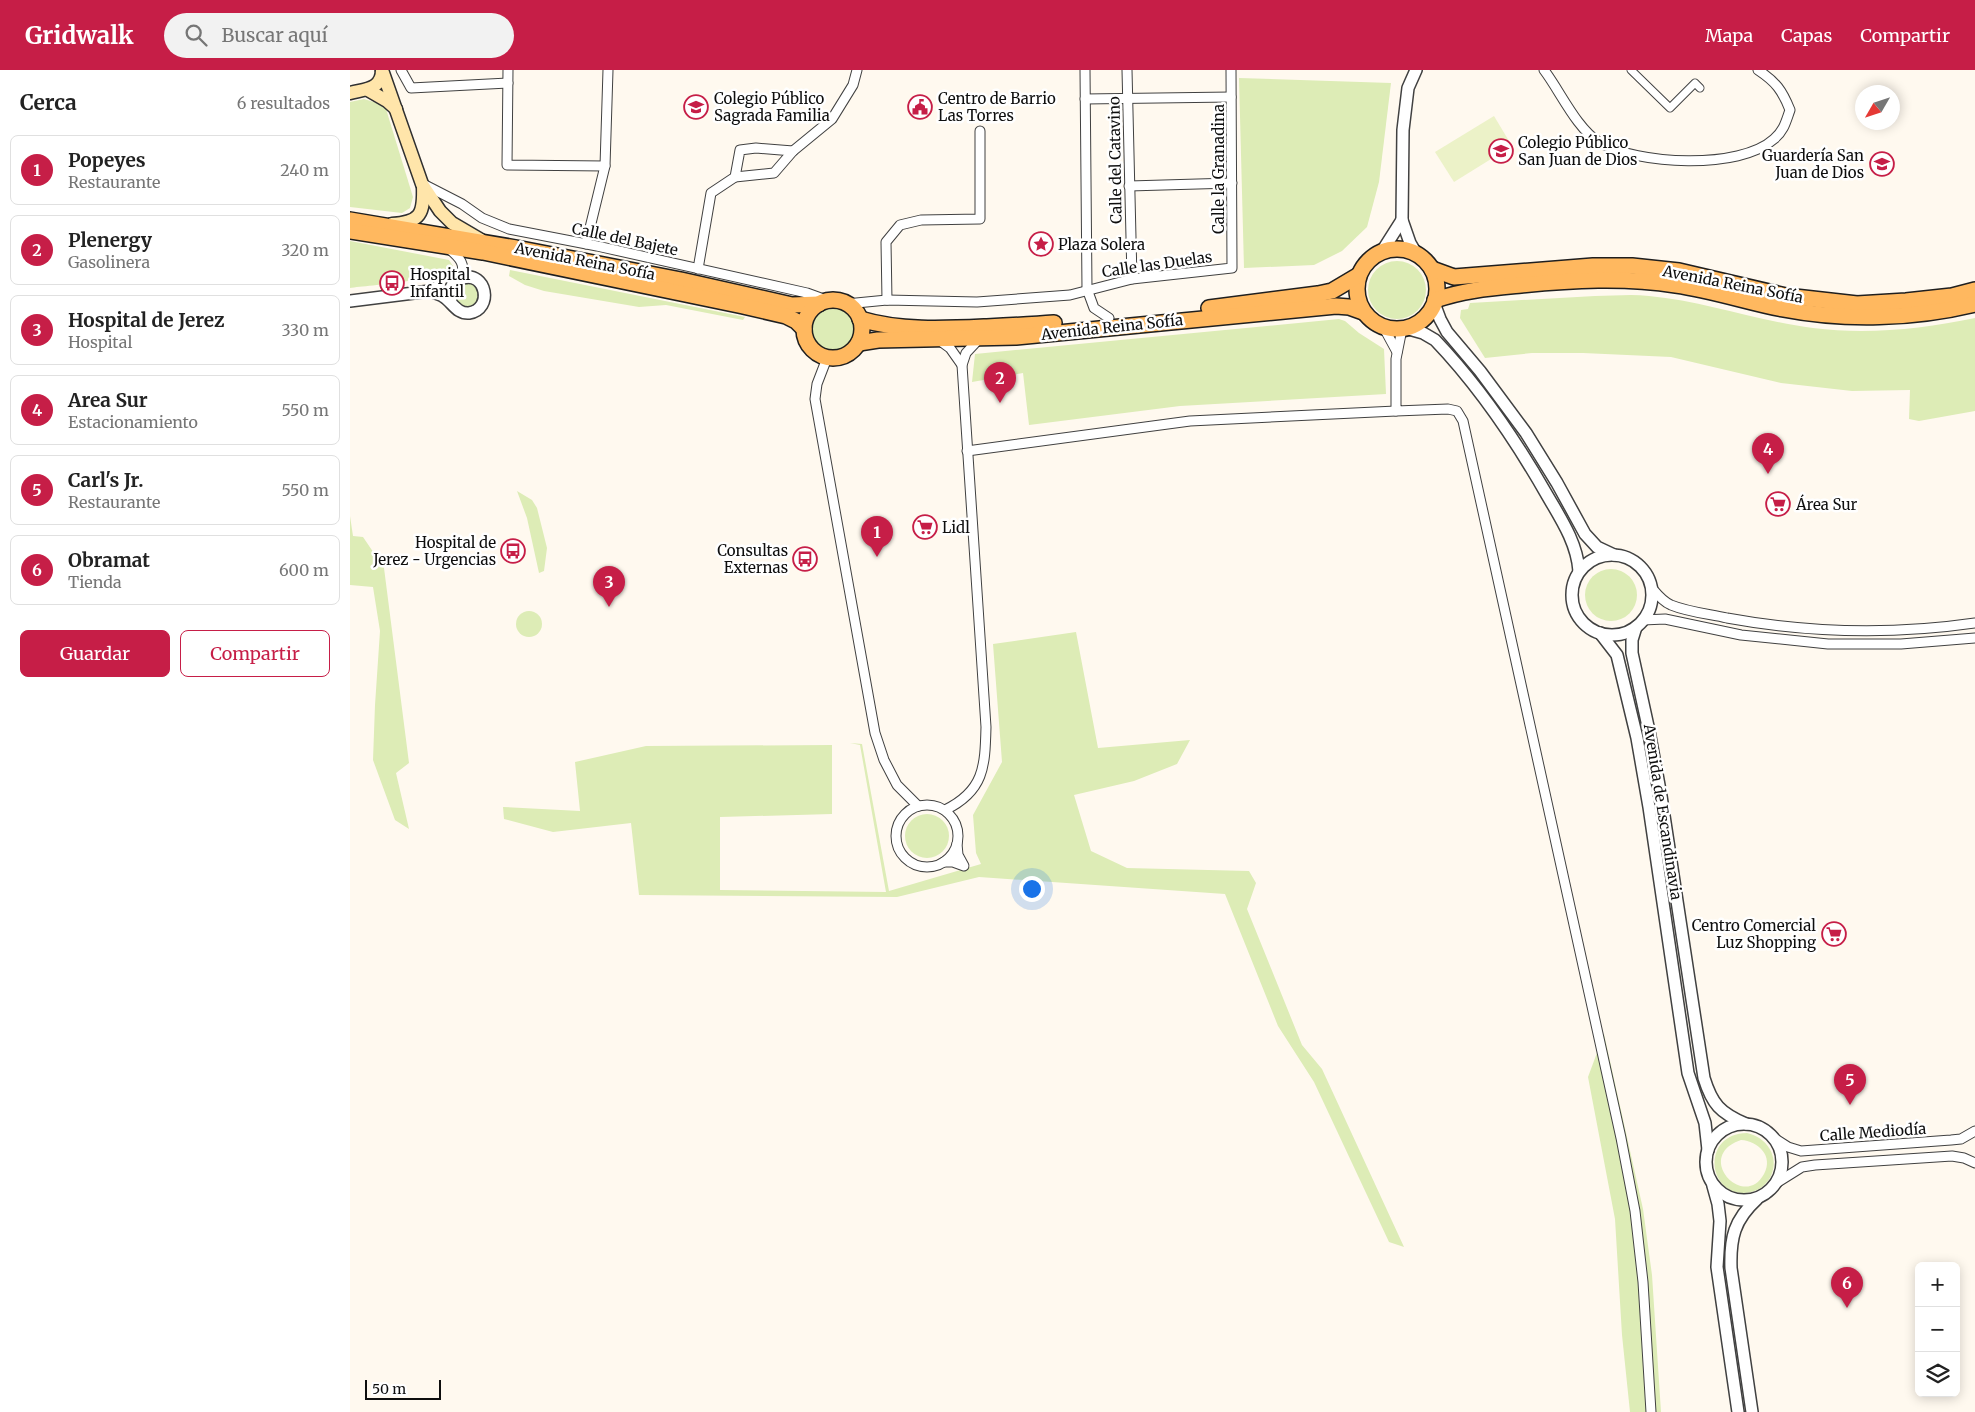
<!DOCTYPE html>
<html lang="es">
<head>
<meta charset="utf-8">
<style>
	body { margin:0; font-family:Merriweather,serif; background:#f2f2f2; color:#222 }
	.controls { position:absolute; right:15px; bottom:15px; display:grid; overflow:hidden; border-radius:8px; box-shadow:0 2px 12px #0003 }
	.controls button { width:45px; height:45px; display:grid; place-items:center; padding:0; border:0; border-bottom:1px solid #e0e0e0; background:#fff; color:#222; font:25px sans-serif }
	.compass { position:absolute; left:1505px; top:15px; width:45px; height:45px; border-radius:50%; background:#fff; box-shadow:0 2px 12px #0003; rotate:231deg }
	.scale { position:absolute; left:15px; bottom:12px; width:76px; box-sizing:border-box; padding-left:5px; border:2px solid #0e0e0e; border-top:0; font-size:14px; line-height:18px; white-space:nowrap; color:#0e0e0e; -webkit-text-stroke:4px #fff; paint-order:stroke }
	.you { position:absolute; left:681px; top:818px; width:18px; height:18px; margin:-12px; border:4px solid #fff; border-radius:50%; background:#1a73e8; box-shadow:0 0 0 8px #1a73e833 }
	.badge { display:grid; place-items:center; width:32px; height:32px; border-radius:50%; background:#c61e47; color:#fff; font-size:16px; font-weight:700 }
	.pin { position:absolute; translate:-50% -41px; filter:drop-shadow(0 1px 2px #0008) }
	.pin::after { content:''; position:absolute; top:26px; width:18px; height:15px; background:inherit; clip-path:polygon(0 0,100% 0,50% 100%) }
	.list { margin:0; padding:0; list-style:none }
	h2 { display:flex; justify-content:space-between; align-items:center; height:65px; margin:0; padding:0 20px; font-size:21px }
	h2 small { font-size:16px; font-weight:400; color:#767676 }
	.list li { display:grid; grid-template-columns:32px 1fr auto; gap:15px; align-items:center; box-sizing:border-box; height:70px; margin:0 10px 10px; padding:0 10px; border:1px solid #e0e0e0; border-radius:8px }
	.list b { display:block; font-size:19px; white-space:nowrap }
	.list p { margin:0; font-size:16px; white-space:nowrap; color:#767676 }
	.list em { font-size:16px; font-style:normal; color:#767676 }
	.actions { display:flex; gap:10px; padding:15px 20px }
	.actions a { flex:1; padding:11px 0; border:1px solid #c61e47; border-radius:8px; text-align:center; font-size:18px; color:#c61e47 }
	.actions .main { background:#c61e47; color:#fff }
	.icon { flex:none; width:28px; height:28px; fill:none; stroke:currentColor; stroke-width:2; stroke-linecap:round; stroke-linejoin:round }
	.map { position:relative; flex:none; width:1625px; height:1342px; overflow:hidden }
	header { display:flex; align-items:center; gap:30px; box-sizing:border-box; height:70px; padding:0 25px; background:#c61e47; color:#fff }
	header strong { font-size:24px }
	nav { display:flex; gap:28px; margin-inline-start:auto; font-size:18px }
	.search { width:350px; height:45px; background:#f2f2f2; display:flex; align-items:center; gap:12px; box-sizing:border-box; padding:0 18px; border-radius:28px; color:#767676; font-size:19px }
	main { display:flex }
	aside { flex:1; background:#fff }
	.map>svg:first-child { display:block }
	.green { fill:#ddecb6; fill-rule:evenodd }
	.pitch { fill:#ecf2c8 }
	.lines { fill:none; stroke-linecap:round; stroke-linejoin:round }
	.pedestrian-casing { stroke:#414141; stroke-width:9 }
	.minor-casing { stroke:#414141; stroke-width:11 }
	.tertiary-casing { stroke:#414141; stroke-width:14 }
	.secondary-casing { stroke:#303030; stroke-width:15 }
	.primary-casing { stroke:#1f1f1f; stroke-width:18 }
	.pedestrian { stroke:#fff; stroke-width:7 }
	.minor { stroke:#fff; stroke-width:9 }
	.tertiary { stroke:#fff; stroke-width:11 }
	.secondary { stroke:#ffe5aa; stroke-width:12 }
	.primary { stroke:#ffb85f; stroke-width:15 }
	.labels { text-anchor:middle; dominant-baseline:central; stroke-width:5; stroke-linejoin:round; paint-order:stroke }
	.poi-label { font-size:15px; fill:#0e0e0e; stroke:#fff; text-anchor:start }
	.street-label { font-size:15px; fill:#0e0e0e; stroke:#fff }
</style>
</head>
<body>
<header>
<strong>Gridwalk</strong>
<div class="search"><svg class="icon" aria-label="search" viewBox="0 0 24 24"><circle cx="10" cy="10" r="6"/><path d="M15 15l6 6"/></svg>Buscar aquí</div>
<nav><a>Mapa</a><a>Capas</a><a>Compartir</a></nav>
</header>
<main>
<aside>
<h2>Cerca<small>6 resultados</small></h2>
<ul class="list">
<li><span class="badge">1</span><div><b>Popeyes</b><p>Restaurante</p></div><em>240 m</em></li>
<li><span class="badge">2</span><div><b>Plenergy</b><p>Gasolinera</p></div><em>320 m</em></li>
<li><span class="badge">3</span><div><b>Hospital de Jerez</b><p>Hospital</p></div><em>330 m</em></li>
<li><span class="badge">4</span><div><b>Area Sur</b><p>Estacionamiento</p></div><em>550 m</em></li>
<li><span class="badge">5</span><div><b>Carl's Jr.</b><p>Restaurante</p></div><em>550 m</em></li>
<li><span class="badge">6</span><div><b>Obramat</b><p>Tienda</p></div><em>600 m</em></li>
</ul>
<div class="actions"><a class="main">Guardar</a><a>Compartir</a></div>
</aside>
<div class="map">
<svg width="1625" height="1342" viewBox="0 0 1625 1342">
	<rect width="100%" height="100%" fill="#fff9ef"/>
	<!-- green -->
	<g class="green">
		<path d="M 889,8 L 1041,13 L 1029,112 L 1017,157 L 992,181 L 964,195 L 894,198 Z"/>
		<path d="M 14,29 L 27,33 L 36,39 L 63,127 L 60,138 L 52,143 L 0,137 L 0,32 Z"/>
		<path d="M 0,171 L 99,190 L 103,196 C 93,211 20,215 0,218 Z"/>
		<circle cx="1047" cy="220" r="29"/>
		<path d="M 160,200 L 395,247 L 393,250 L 316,235 L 289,237 L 194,221 L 175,215 L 159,206 Z"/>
		<circle cx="117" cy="225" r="13"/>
		<path d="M 1245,226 C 1263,226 1281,224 1299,226 C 1354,231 1407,251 1463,258 C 1517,265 1572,259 1625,248 L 1625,341 L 1569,351 L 1559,349 L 1560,320 L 1502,321 L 1431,313 L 1321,287 L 1233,283 L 1182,283 L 1135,288 L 1110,248 L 1111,240 L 1118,239 L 1120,233 Z"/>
		<circle cx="483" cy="260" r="22"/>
		<path d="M 989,249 L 995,251 L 1009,263 L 1034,279 L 1036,324 L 830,336 L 679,355 L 673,303 L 622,312 L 625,284 Z"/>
		<path d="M 167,421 L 182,430 L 187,438 L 197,478 L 194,501 L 189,503 L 177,448 Z"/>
		<path d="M 0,446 L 3,466 L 13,467 L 34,498 L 59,693 L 46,703 L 59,759 L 45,750 L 23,690 L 25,635 L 30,561 L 23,517 L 0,515 Z"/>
		<circle cx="1261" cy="525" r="26"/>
		<circle cx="179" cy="554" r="13"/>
		<path d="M 726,562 L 748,678 L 840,670 L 827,694 L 784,711 L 724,725 L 741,781 L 777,798 L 899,801 L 906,813 L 897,839 L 952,975 L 972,999 L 1054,1177 L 1039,1172 L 964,1012 L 928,956 L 875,824 L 629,807 L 547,827 L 289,825 L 281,753 L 203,762 L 154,749 L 153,737 L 230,741 L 225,692 L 296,676 L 482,675 L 482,744 L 370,747 L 370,820 L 536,822 L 510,675 L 500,673 L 512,674 L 539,821 L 631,794 L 626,783 L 623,745 L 652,692 L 643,574 Z"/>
		<circle cx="577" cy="766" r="22"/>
		<path d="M 1254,964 L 1293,1139 L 1302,1205 L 1311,1342 L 1280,1342 L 1272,1265 L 1265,1149 L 1238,1007 Z"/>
		<path d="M 1397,1063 C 1416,1067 1430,1086 1421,1106 C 1417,1114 1410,1120 1401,1122 C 1359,1132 1348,1064 1397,1063 ZM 1391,1070 C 1408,1071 1424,1086 1414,1104 C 1394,1141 1343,1086 1391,1070 Z"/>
	</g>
	<!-- pitch -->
	<path class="pitch" d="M 1144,46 L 1162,76 L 1104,112 L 1085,82 Z"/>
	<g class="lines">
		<!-- pedestrian casing -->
		<g class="pedestrian-casing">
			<path id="pedestrian" d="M 1281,0 L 1320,38 L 1345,13 L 1350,18"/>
		</g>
		<!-- minor casing -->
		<g class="minor-casing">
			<g id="minor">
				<path d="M 51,0 L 61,18 L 158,13"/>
				<path d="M 158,0 L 157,95 L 255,96"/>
				<path d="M 735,0 L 737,219 L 744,238 L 759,248"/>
				<path d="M 777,0 L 782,209"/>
				<path d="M 1194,0 C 1210,21 1227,59 1249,72 C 1287,95 1390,100 1424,69 C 1434,61 1436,51 1440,40 C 1432,20 1426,12 1408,0"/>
				<path d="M 735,29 L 881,27"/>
				<path d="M 385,107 L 424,103 L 443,81 L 482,49 L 503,15 L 507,0"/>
				<path d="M 73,114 L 112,134 L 132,148 L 159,159 L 247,176 L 457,223 L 479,231"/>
				<path d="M 779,116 L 882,113"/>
				<path d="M 236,174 L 255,96 L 258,0"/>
				<path d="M 98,178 C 109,187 118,195 109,209"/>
				<path d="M 348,199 L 361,123 L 385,107 L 390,80 L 406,78 L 443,81"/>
				<path d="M 537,230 L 536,172 L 550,155 L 571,150 L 630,149 L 630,61"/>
				<path d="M 496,234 L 537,230 L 627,232 L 720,225 L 782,209 L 882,198 L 881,0"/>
				<path d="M 1034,258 L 1047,282"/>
				<path d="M 1052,259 L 1046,289 L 1046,341 L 1098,339 L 1107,341 L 1113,351 L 1271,1068 L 1285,1141 L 1293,1212 L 1301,1342"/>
				<path d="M 589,270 L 600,278 L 612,295"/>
				<path d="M 477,288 L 467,314 L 465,329 L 525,663 L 534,690 L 547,715 L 568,736"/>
				<path d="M 617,381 L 840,351 L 1046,341"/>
				<path d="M 1301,517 C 1307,524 1312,531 1321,535 C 1338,542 1359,544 1377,548 C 1459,563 1542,565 1625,553"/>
				<path d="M 1293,550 L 1315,549 L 1391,565 L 1478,574 L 1551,574 L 1625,568"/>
				<circle cx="577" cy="766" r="31"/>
				<path d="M 595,740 C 634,721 635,697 636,657 L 612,295 L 616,283 L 630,268"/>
				<path d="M 594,792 L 603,792 L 614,796 L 608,785 L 607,774"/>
				<path d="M 1424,1068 L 1438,1077 L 1451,1081 L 1601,1070 L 1611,1069 L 1625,1061"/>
				<path d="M 1428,1112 L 1452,1097 L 1465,1095 L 1602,1086 L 1614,1088 L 1625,1093"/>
			</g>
		</g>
		<!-- tertiary casing -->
		<g class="tertiary-casing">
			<g id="tertiary">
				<path d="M 1066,0 L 1058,18 L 1053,60 L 1052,150 L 1060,173 L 1067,185"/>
				<path d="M 1031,183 L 1052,150"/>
				<path d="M 80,221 C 85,223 90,224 94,227 C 103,233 107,244 119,243 C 144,239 136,201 113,208 C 101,211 98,221 101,232"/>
				<path d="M 0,231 L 80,221 L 87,217"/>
				<path d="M 1084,233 L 1090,249 L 1097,262 L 1130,301 L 1176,363 L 1207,413 L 1235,464 L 1247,477 L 1264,485"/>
				<path d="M 1055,258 L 1073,263 L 1085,270 C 1129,316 1165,369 1197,425 C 1211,449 1227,473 1229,501"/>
				<circle cx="1262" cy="525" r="40"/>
				<path d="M 1286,557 L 1282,570 L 1282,583 L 1299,661 L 1311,726 L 1354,1008 C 1362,1034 1370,1043 1396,1054"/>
				<path d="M 1250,563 L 1267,585 L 1287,668 L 1299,737 L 1338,1003 L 1355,1053 L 1358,1080"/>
				<circle cx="1394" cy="1092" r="38"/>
				<path d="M 1363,1116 L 1368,1134 L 1370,1151 L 1367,1197 L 1388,1342"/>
				<path d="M 1402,1342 L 1381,1198 C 1380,1168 1384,1150 1407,1129"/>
			</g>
		</g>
		<!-- secondary casing -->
		<g class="secondary-casing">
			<g id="secondary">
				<path d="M 32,0 L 72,114 L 90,141 L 102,153 L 131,170"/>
				<path d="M 18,20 L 37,31 L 46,39"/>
				<path d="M 0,23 C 14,19 32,20 32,0"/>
				<path d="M 42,154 C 71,152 74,144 73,116"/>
			</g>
		</g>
		<!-- primary casing -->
		<g class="primary-casing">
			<g id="primary">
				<path d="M 0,150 L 166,178 L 331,210 L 442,235 L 469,234"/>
				<path d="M 0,161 L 133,182 L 393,236 L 436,246 L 446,251 L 454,259"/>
				<circle cx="1047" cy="219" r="40"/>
				<path d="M 1082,199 L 1104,207 L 1243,196 L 1282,196 L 1329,201 L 1436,226 L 1507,234 L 1556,231 L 1602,226 L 1625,220"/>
				<path d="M 1085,230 C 1114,220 1140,218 1171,215 C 1222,210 1274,207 1326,215 C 1362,220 1397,232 1433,239 C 1495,251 1564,249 1625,234"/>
				<circle cx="483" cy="259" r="29"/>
				<path d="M 859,238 L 968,224 L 982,221 L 1009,205"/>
				<path d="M 510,249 C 550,261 593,259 634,257 C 657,256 681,255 704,253"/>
				<path d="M 509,273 L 528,270 L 666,267 L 986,236 L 999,237 L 1013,242"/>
			</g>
		</g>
		<!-- pedestrian -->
		<use href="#pedestrian" class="pedestrian"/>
		<!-- minor -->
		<use href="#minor" class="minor"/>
		<!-- tertiary -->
		<use href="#tertiary" class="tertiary"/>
		<!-- secondary -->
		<use href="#secondary" class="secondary"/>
		<!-- primary -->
		<use href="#primary" class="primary"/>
	</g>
	<!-- icons -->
	<defs>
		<g id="university-ring" transform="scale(1.25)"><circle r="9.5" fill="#fff" stroke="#c61e47" stroke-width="1.5"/><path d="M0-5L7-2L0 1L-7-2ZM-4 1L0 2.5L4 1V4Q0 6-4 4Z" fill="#c61e47"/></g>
		<g id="civic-ring" transform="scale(1.25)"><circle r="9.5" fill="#fff" stroke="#c61e47" stroke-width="1.5"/><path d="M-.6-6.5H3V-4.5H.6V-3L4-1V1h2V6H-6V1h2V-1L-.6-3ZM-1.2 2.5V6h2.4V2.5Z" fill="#c61e47"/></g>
		<g id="school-ring" transform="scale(1.25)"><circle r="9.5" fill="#fff" stroke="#c61e47" stroke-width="1.5"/><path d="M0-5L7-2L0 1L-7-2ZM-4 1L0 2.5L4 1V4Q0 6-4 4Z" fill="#c61e47"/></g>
		<g id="sight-ring" transform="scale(1.25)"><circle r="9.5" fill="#fff" stroke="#c61e47" stroke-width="1.5"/><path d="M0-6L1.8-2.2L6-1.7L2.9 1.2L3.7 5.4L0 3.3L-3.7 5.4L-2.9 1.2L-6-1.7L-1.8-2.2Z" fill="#c61e47"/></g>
		<g id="bus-ring" transform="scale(1.25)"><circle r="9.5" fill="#fff" stroke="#c61e47" stroke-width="1.5"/><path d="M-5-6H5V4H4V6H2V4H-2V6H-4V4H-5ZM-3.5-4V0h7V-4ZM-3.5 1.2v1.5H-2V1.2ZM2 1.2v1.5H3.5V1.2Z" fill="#c61e47"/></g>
		<g id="supermarket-ring" transform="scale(1.25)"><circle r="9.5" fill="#fff" stroke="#c61e47" stroke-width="1.5"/><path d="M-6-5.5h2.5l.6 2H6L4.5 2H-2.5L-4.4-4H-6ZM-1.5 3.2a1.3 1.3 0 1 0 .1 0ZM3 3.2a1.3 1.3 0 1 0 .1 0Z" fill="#c61e47"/></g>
	</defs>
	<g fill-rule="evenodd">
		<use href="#university-ring" x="346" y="37"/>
		<use href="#civic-ring" x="570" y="37"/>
		<use href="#university-ring" x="1151" y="81"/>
		<use href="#school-ring" x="1532" y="94"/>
		<use href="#sight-ring" x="691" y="174"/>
		<use href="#bus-ring" x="42" y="213"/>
		<use href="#supermarket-ring" x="1428" y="434"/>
		<use href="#supermarket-ring" x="575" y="457"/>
		<use href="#bus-ring" x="163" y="481"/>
		<use href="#bus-ring" x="455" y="489"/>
		<use href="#supermarket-ring" x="1484" y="864"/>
	</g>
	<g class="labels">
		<!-- poi labels -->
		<g class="poi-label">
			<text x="364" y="28">Colegio Público<tspan x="364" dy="17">Sagrada Familia</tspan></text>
			<text x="588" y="28">Centro de Barrio<tspan x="588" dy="17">Las Torres</tspan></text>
			<text x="1168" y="72">Colegio Público<tspan x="1168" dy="17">San Juan de Dios</tspan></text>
			<text x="1514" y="85" text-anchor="end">Guardería San<tspan x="1514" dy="17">Juan de Dios</tspan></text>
			<text x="708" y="174">Plaza Solera</text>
			<text x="60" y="204">Hospital<tspan x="60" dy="17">Infantil</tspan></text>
			<text x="1446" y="434">Área Sur</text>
			<text x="592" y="457">Lidl</text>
			<text x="146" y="472" text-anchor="end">Hospital de<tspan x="146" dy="17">Jerez - Urgencias</tspan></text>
			<text x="438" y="480" text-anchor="end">Consultas<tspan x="438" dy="17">Externas</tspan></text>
			<text x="1466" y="855" text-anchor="end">Centro Comercial<tspan x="1466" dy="17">Luz Shopping</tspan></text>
		</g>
		<!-- street labels -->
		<g class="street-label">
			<text transform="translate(765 90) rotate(-91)">Calle del Catavino</text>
			<text transform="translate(868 99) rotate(-90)">Calle la Granadina</text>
			<text transform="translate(275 169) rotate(12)">Calle del Bajete</text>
			<text transform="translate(235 191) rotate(11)">Avenida Reina Sofía</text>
			<text transform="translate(807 194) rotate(-8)">Calle las Duelas</text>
			<text transform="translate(1383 214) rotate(11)">Avenida Reina Sofía</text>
			<text transform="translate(762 257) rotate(-6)">Avenida Reina Sofía</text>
			<text transform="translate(1313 742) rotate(81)">Avenida de Escandinavia</text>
			<text transform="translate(1523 1062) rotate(-4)">Calle Mediodía</text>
		</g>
	</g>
</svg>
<div class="controls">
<button>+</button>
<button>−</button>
<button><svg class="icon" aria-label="layers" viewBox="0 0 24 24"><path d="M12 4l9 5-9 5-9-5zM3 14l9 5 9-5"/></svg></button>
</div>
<svg class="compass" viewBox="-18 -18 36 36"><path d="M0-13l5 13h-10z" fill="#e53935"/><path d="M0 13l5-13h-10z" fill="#767676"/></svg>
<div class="scale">50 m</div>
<div class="you"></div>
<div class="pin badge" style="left:527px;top:487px">1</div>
<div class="pin badge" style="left:650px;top:333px">2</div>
<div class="pin badge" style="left:259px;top:537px">3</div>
<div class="pin badge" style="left:1418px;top:404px">4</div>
<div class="pin badge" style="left:1500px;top:1035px">5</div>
<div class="pin badge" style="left:1497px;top:1238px">6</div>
</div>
</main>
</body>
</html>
